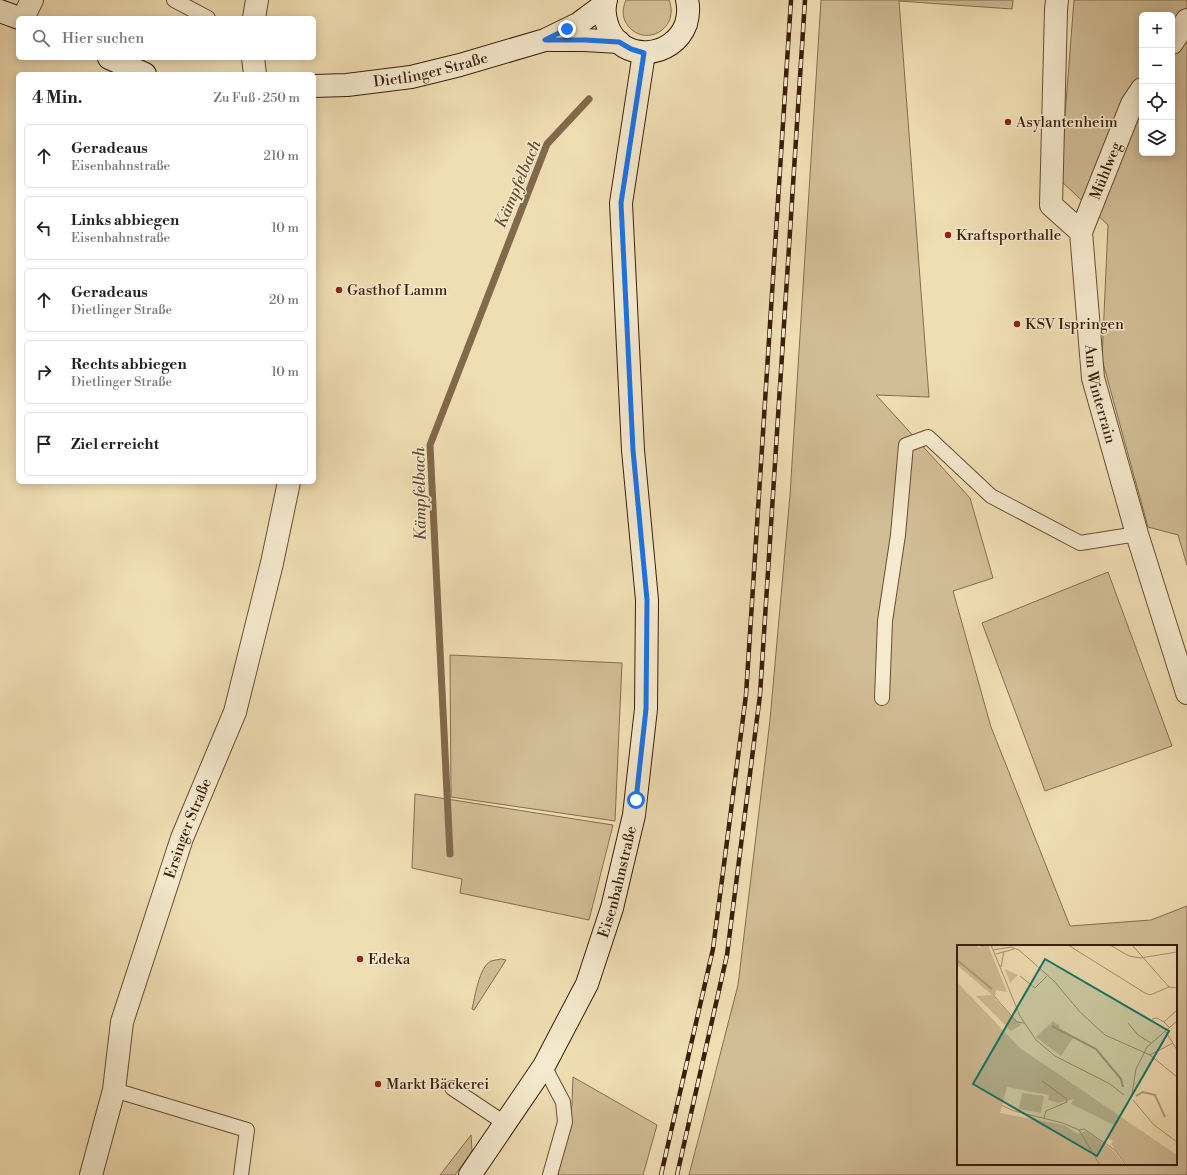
<!DOCTYPE html>
<html lang="de">
<head>
<meta charset="utf-8">
<style>
	body { margin:0; font-family:"Libre Bodoni",serif; background:#f6f6f6; color:#222 }
	.controls { position:absolute; right:12px; top:12px; display:grid; overflow:hidden; border-radius:6px; box-shadow:0 2px 10px #0003 }
	.controls button { width:36px; height:36px; display:grid; place-items:center; padding:0; border:0; border-bottom:1px solid #e0e0e0; background:#fff; color:#222; font:20px sans-serif }
	.stop { position:absolute; width:12px; height:12px; margin:-9px; border:3px solid #1a73e8; border-radius:50%; background:#fff }
	.stop.end { background:#1a73e8; border-color:#fff; box-shadow:0 1px 4px #0008 }
	.list { margin:0; padding:0; list-style:none }
	h2 { display:flex; justify-content:space-between; align-items:center; height:52px; margin:0; padding:0 16px; font-size:17px }
	h2 small { font-size:13px; font-weight:400; color:#767676 }
	.list li { display:grid; grid-template-columns:26px 1fr auto; gap:12px; align-items:center; box-sizing:border-box; height:64px; margin:0 8px 8px; padding:0 8px; border:1px solid #e0e0e0; border-radius:6px }
	.list b { display:block; font-size:15px; white-space:nowrap }
	.list p { margin:0; font-size:13px; white-space:nowrap; color:#767676 }
	.list em { font-size:13px; font-style:normal; color:#767676 }
	.icon { flex:none; width:22px; height:22px; fill:none; stroke:currentColor; stroke-width:2; stroke-linecap:round; stroke-linejoin:round }
	.map { position:relative; flex:none; width:1187px; height:1175px; overflow:hidden }
	.search { position:absolute; background:#fff; box-shadow:0 2px 10px #0003; left:16px; top:16px; width:300px; height:44px; display:flex; align-items:center; gap:10px; box-sizing:border-box; padding:0 14px; border-radius:6px; color:#767676; font-size:15px }
	.panel { position:absolute; background:#fff; box-shadow:0 2px 10px #0003; left:16px; top:72px; width:300px; height:412px; border-radius:6px }
	.map>svg:first-child { display:block }
	.green { fill:#d1bd96; stroke:#866d4f; fill-rule:evenodd }
	.lines { fill:none; stroke-linecap:round; stroke-linejoin:round }
	.stream { stroke:#82694c; stroke-width:7 }
	.lane-casing { stroke:#684d33; stroke-width:16 }
	.street-casing { stroke:#684d33; stroke-width:24 }
	.secondary-casing { stroke:#3b1d08; stroke-width:24 }
	.lane { stroke:#f5eace; stroke-width:14 }
	.street { stroke:#f5eace; stroke-width:22 }
	.secondary { stroke:#f5eace; stroke-width:22 }
	.rail-casing { stroke:#3b1d08; stroke-width:4.5 }
	.rail { stroke:#f5eace; stroke-width:3; stroke-dasharray:9; stroke-linecap:butt }
	.route { stroke:#1a73e8; stroke-width:5 }
	.poi-dot { fill:#8f2418; stroke:#f5eace; stroke-width:1.5 }
	.labels { text-anchor:middle; dominant-baseline:central; stroke-width:3; stroke-linejoin:round; paint-order:stroke }
	.street-label { font-size:15px; fill:#3b1d08; stroke:#f5eace }
	.poi-label { font-size:15px; fill:#3b1d08; stroke:#f5eace; text-anchor:start }
	.water-label { font-size:16px; font-style:italic; fill:#654930; stroke:#f5eace }
	.inset-river { fill:none; stroke:#b29c79; stroke-width:2 }
	.inset-road { fill:none; stroke:#a8916f; stroke-width:1 }
	.view { fill:#0f766e; fill-opacity:0.15; stroke:#0f766e; stroke-width:2 }
	.inset-edge { fill:none; stroke:#3b1d08; stroke-width:2 }
</style>
</head>
<body>
<div class="map">
<svg width="1187" height="1175" viewBox="0 0 1187 1175">
	<rect width="100%" height="100%" fill="#f0deb3"/>
	<filter id="stains"><feTurbulence type="fractalNoise" baseFrequency=".005" numOctaves="4"/><feColorMatrix values="0 0 0 0 .2 0 0 0 0 .09 0 0 0 0 .02 0 0 0 .5 -.17"/></filter>
	<radialGradient id="worn" r=".72"><stop offset=".6" stop-color="#630" stop-opacity="0"/><stop offset="1" stop-color="#630" stop-opacity=".3"/></radialGradient>
	<!-- green -->
	<g class="green">
		<path d="M 626,0 L 669,0 C 681,31 640,50 625,21 C 622,14 623,7 626,0 Z"/>
		<path d="M 821,0 L 1013,0 L 1012,9 L 899,1 L 929,397 L 876,395 L 970,498 L 993,578 L 953,591 L 991,727 L 1070,926 L 1151,920 L 1187,906 L 1187,1175 L 689,1175 L 738,985 L 770,720 L 790,495 ZM 958,946 L 1176,946 L 1176,1164 L 958,1164 Z"/>
		<path d="M 1074,0 L 1187,0 L 1187,565 L 1178,535 L 1148,527 L 1102,359 L 1108,225 L 1060,180 ZM 1142,15 L 1172,15 L 1172,153 L 1142,153 Z"/>
		<path d="M 1108,572 L 1172,746 L 1045,791 L 982,623 Z"/>
		<path d="M 450,655 L 622,663 L 615,821 L 451,797 Z"/>
		<path d="M 415,794 L 613,825 L 589,920 L 460,893 L 462,879 L 412,868 Z"/>
		<path d="M 501,959 L 506,960 L 474,1010 L 472,1009 C 475,997 479,967 491,961 C 494,960 498,960 501,959 Z"/>
		<path d="M 573,1077 L 657,1125 L 643,1175 L 558,1175 L 572,1105 Z"/>
		<path d="M 471,1135 L 472,1151 L 455,1175 L 440,1175 Z"/>
	</g>
	<g class="lines">
		<!-- stream -->
		<path class="stream" d="M 450,854 L 430,445 L 547,144 L 589,99"/>
		<!-- lane casing -->
		<g class="lane-casing">
			<g id="lane">
				<path d="M 174,0 L 208,18"/>
				<path d="M 882,698 L 885,621 L 898,535 L 906,445 L 928,437 L 991,496 L 1080,543 L 1137,534"/>
				<path d="M 544,1066 L 563,1102 L 565,1122 L 550,1175"/>
				<path d="M 452,1088 L 506,1124"/>
				<path d="M 114,1090 L 247,1130 L 241,1175"/>
			</g>
		</g>
		<!-- street casing -->
		<g class="street-casing">
			<g id="street">
				<path id="s1" d="M 1057,0 L 1056,10 L 1051,205 L 1081,232 L 1093,378 L 1137,534 L 1187,693"/>
				<path d="M 23,18 L 32,0"/>
				<path d="M 254,18 L 257,0"/>
				<path d="M 1172,43 L 1187,20"/>
				<path d="M 253,58 L 255,74"/>
				<path id="s2" d="M 1081,232 L 1132,104 L 1142,89"/>
				<path id="s3" d="M 91,1175 L 114,1090 L 122,1022 L 182,838 L 235,712 L 272,563 L 289,482"/>
			</g>
		</g>
		<!-- secondary casing -->
		<g class="secondary-casing">
			<g id="secondary">
				<path d="M 606,0 C 603,9 605,18 608,27 C 622,63 673,59 686,24 C 688,17 689,8 687,0"/>
				<path d="M 0,11 L 19,18"/>
				<path d="M 550,40 L 585,40 L 619,42"/>
				<path d="M 109,58 L 145,74"/>
				<path id="s4" d="M 314,86 L 347,85 L 411,77 L 460,65 L 545,40 L 578,24 L 605,4"/>
				<path id="s5" d="M 470,1175 L 544,1066 L 587,984 L 612,908 L 634,815 L 646,709 L 647,600 L 633,450 L 621,203 L 644,53"/>
			</g>
		</g>
		<!-- lane -->
		<use href="#lane" class="lane"/>
		<!-- street -->
		<use href="#street" class="street"/>
		<!-- secondary -->
		<use href="#secondary" class="secondary"/>
		<!-- rail casing -->
		<g class="rail-casing">
			<g id="rail">
				<path d="M 661,1175 L 713,949 L 746,695 L 791,0"/>
				<path d="M 677,1175 L 727,955 L 760,695 L 805,0"/>
			</g>
		</g>
		<!-- rail -->
		<use href="#rail" class="rail"/>
	</g>
	<g class="lines">
		<!-- route -->
		<path class="route" d="M 567,29 L 545,40 L 585,40 L 619,42 L 631,49 L 644,53 L 621,203 L 633,450 L 647,600 L 646,709 L 636,800"/>
	</g>
	<!-- markers -->
	<g class="poi-dot">
		<circle cx="1008" cy="122" r="4"/>
		<circle cx="948" cy="235" r="4"/>
		<circle cx="339" cy="290" r="4"/>
		<circle cx="1017" cy="324" r="4"/>
		<circle cx="360" cy="959" r="4"/>
		<circle cx="378" cy="1084" r="4"/>
	</g>
	<g class="labels">
		<!-- street labels -->
		<g class="street-label">
			<text stroke="none"><textPath href="#s4" startOffset="118">Dietlinger Straße</textPath></text>
			<text stroke="none"><textPath href="#s2" startOffset="66">Mühlweg</textPath></text>
			<text stroke="none"><textPath href="#s1" startOffset="409">Am Winterrain</textPath></text>
			<text stroke="none"><textPath href="#s3" startOffset="361">Ersinger Straße</textPath></text>
			<text stroke="none"><textPath href="#s5" startOffset="331">Eisenbahnstraße</textPath></text>
		</g>
		<!-- poi labels -->
		<g class="poi-label">
			<text x="1016" y="122">Asylantenheim</text>
			<text x="956" y="235">Kraftsporthalle</text>
			<text x="347" y="290">Gasthof Lamm</text>
			<text x="1025" y="324">KSV Ispringen</text>
			<text x="368" y="959">Edeka</text>
			<text x="386" y="1084">Markt Bäckerei</text>
		</g>
		<!-- water labels -->
		<g class="water-label">
			<text transform="translate(518 184) rotate(-67)">Kämpfelbach</text>
			<text transform="translate(420 494) rotate(-91)">Kämpfelbach</text>
		</g>
	</g>
	<!-- overview -->
	<g transform="translate(957 945)">
		<rect width="220" height="220" fill="#f0deb3"/>
		<path d="M 0,0 L 18,0 L 25,4 L 22,0 L 31,0 L 50,47 L 39,45 L 38,54 L 64,80 L 54,86 L 19,51 L 35,50 L 0,20 ZM 48,24 L 61,30 L 53,38 L 57,48 ZM 0,37 L 63,103 L 220,210 L 220,220 L 170,220 L 154,199 L 156,196 L 150,192 L 157,180 L 114,159 L 117,154 L 101,158 L 91,155 L 92,150 L 50,142 L 43,168 L 107,180 L 121,189 L 129,186 L 157,206 L 168,220 L 0,220 ZM 96,76 L 103,81 L 101,85 L 116,93 L 104,111 L 79,92 ZM 65,148 L 87,151 L 84,168 L 62,164 Z" fill="#d1bd96"/>
		<path class="inset-river" d="M 0,15 L 35,44M 95,81 L 139,104 L 164,134 L 166,142M 179,151 L 186,147 L 198,150 L 208,172"/>
		<path class="inset-road" d="M 34,0 L 63,71 L 79,95 L 98,111 L 153,139 L 167,150M 111,0 L 188,48 L 193,50 L 212,42M 153,0 L 172,11 L 183,13 L 220,7M 175,0 L 212,42 L 220,43M 36,5 L 54,2 L 62,5 L 97,36 L 123,67 L 148,90 L 193,110 L 220,132M 39,9 L 57,4M 44,22 L 47,6M 63,31 L 78,43 L 90,31M 38,52 L 60,77 L 67,78M 195,74 L 200,73 L 207,77M 171,78 L 181,90 L 194,98M 213,83 L 207,77 L 220,65M 209,87 L 220,105M 193,110 L 216,98M 85,136 L 110,154 L 110,157 L 89,166 L 87,173M 175,149 L 179,124 L 190,102 L 220,76M 176,155 L 197,180 L 220,197M 44,160 L 57,166 L 106,178 L 122,185 L 127,184 L 158,205 L 169,220M 122,185 L 143,220"/>
		<path class="view" d="M 88,14 L 212,86 L 140,211 L 16,139 Z"/>
		<rect width="220" height="220" class="inset-edge"/>
	</g>
	<rect width="100%" height="100%" filter="url(#stains)"/>
	<rect width="100%" height="100%" fill="url(#worn)"/>
</svg>
<div class="controls">
<button>+</button>
<button>−</button>
<button><svg class="icon" aria-label="locate" viewBox="0 0 24 24"><circle cx="12" cy="12" r="6"/><path d="M12 2v4M12 18v4M2 12h4M18 12h4"/></svg></button>
<button><svg class="icon" aria-label="layers" viewBox="0 0 24 24"><path d="M12 4l9 5-9 5-9-5zM3 14l9 5 9-5"/></svg></button>
</div>
<div class="stop" style="left:636px;top:800px"></div>
<div class="stop end" style="left:567px;top:29px"></div>
<div class="search"><svg class="icon" aria-label="search" viewBox="0 0 24 24"><circle cx="10" cy="10" r="6"/><path d="M15 15l6 6"/></svg>Hier suchen</div>
<section class="panel">
<h2>4 Min.<small>Zu Fuß · 250 m</small></h2>
<ul class="list">
<li><svg class="icon" aria-label="ahead" viewBox="0 0 24 24"><path d="M12 20V5M6 11l6-6 6 6"/></svg><div><b>Geradeaus</b><p>Eisenbahnstraße</p></div><em>210 m</em></li>
<li><svg class="icon" aria-label="left" viewBox="0 0 24 24"><path d="M17 20v-9H6M10 6l-5 5 5 5"/></svg><div><b>Links abbiegen</b><p>Eisenbahnstraße</p></div><em>10 m</em></li>
<li><svg class="icon" aria-label="ahead" viewBox="0 0 24 24"><path d="M12 20V5M6 11l6-6 6 6"/></svg><div><b>Geradeaus</b><p>Dietlinger Straße</p></div><em>20 m</em></li>
<li><svg class="icon" aria-label="right" viewBox="0 0 24 24"><path d="M7 20v-9h11M14 6l5 5-5 5"/></svg><div><b>Rechts abbiegen</b><p>Dietlinger Straße</p></div><em>10 m</em></li>
<li><svg class="icon" aria-label="arrive" viewBox="0 0 24 24"><path d="M6 21V4h12l-3 4 3 4H6"/></svg><div><b>Ziel erreicht</b></div></li>
</ul>
</section>
</div>
</body>
</html>
